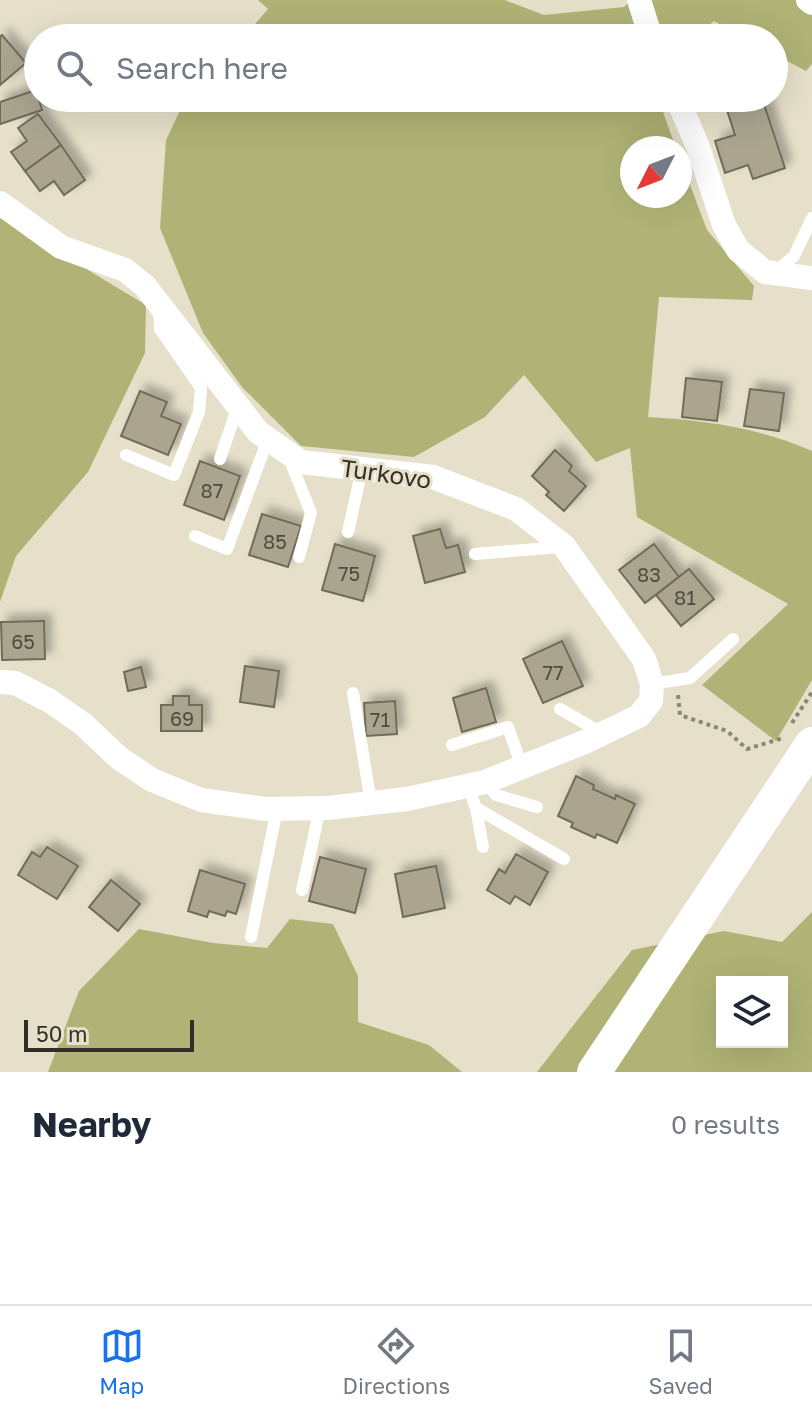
<!DOCTYPE html>
<html lang="en">
<head>
<meta charset="utf-8">
<style>
	body { margin:0; font-family:"Golos Text",sans-serif; background:#f2f2f3; color:#1f2937 }
	.controls { position:absolute; right:24px; bottom:24px; display:grid; overflow:hidden; border-radius:0px; box-shadow:0 8px 32px #0002 }
	.controls button { width:72px; height:72px; display:grid; place-items:center; padding:0; border:0; border-bottom:2px solid #e0e1e3; background:#fff; color:#1f2937; font:40px sans-serif }
	.compass { position:absolute; left:620px; top:136px; width:72px; height:72px; border-radius:50%; background:#fff; box-shadow:0 8px 32px #0002; rotate:228deg }
	.scale { position:absolute; left:24px; bottom:20px; width:170px; box-sizing:border-box; padding-left:8px; border:4px solid #302e26; border-top:0; font-size:22px; line-height:28px; white-space:nowrap; color:#302e26; -webkit-text-stroke:6px #e6e0ca; paint-order:stroke }
	.list { margin:0; padding:0; list-style:none }
	h2 { display:flex; justify-content:space-between; align-items:center; height:104px; margin:0; padding:0 32px; font-size:34px }
	h2 small { font-size:26px; font-weight:400; color:#747a83 }
	.icon { flex:none; width:44px; height:44px; fill:none; stroke:currentColor; stroke-width:2; stroke-linecap:round; stroke-linejoin:round }
	.map { position:relative; flex:none; width:812px; height:1072px; overflow:hidden }
	.search { position:absolute; background:#fff; box-shadow:0 8px 32px #0002; left:24px; right:24px; top:24px; height:88px; display:flex; align-items:center; gap:20px; box-sizing:border-box; padding:0 28px; border-radius:44px; color:#747a83; font-size:30px }
	.sheet { height:232px; background:#fff }
	nav { display:flex; justify-content:space-around; align-items:center; box-sizing:border-box; height:112px; border-top:2px solid #e0e1e3; background:#fff; font-size:22px; color:#747a83 }
	nav a { display:grid; justify-items:center; gap:4px }
	nav .on { color:#1a73e8 }
	.map>svg:first-child { display:block }
	.green { fill:#b0b375; fill-rule:evenodd }
	.building { fill:#aba590; stroke:#716c59; stroke-width:2; filter:url(#shadow) }
	.lines { fill:none; stroke-linecap:round; stroke-linejoin:round }
	.path { stroke:#8c8879; stroke-width:4; stroke-dasharray:4 4; stroke-linecap:butt }
	.service { stroke:#fff; stroke-width:12 }
	.minor { stroke:#fff; stroke-width:24 }
	.secondary { stroke:#fff; stroke-width:34 }
	.labels { text-anchor:middle; dominant-baseline:central; stroke-width:6; stroke-linejoin:round; paint-order:stroke }
	.number-label { font-size:20px; fill:#4f4c40 }
	.street-label { font-size:24px; fill:#302e26; stroke:#e6e0ca }
</style>
</head>
<body>
<div class="map">
<svg width="812" height="1072" viewBox="0 0 812 1072">
	<defs>
		<filter id="shadow"><feDropShadow dx="7" dy="-7" stdDeviation="4" flood-color="#0004"/></filter>
	</defs>
	<rect width="100%" height="100%" fill="#e6e0ca"/>
	<!-- green -->
	<g class="green">
		<path d="M 258,0 L 505,0 L 544,15 L 624,7 L 631,0 L 812,0 L 812,64 L 806,71 L 774,54 L 774,38 L 745,38 L 714,21 L 694,38 L 243,38 L 268,9 Z"/>
		<path d="M 186,98 L 658,98 L 676,148 L 632,148 L 632,196 L 680,196 L 680,158 L 707,230 L 754,286 L 752,300 L 659,297 L 648,417 C 703,420 761,428 812,451 L 812,680 L 776,741 L 702,685 L 788,604 L 637,517 L 630,448 L 596,462 L 524,375 L 485,417 L 414,457 L 301,446 L 242,387 L 203,333 L 160,228 L 166,140 Z"/>
		<path d="M 0,212 L 58,252 L 146,305 L 145,353 L 88,472 L 16,556 L 0,602 Z"/>
		<path d="M 812,912 L 812,1072 L 537,1072 L 632,950 L 724,931 L 782,942 ZM 722,982 L 782,982 L 782,1042 L 722,1042 Z"/>
		<path d="M 290,919 L 333,924 L 358,976 L 358,1022 L 429,1045 L 462,1072 L 48,1072 L 79,991 L 139,929 L 213,943 L 267,948 Z"/>
	</g>
	<!-- building -->
	<g class="building">
		<path d="M 2,35 L 26,63 L 0,85 L 0,37 Z"/>
		<path d="M 36,90 L 42,110 L 0,124 L 0,102 Z"/>
		<path d="M 723,98 L 762,98 L 785,168 L 753,179 L 748,165 L 725,173 L 715,141 L 735,135 Z"/>
		<path d="M 38,114 L 61,145 L 25,171 L 11,152 L 27,141 L 18,128 Z"/>
		<path d="M 61,145 L 85,180 L 64,195 L 54,181 L 40,191 L 25,171 Z"/>
		<path d="M 686,378 L 722,382 L 717,421 L 682,417 Z"/>
		<path d="M 750,389 L 784,393 L 779,431 L 744,426 Z"/>
		<path d="M 140,391 L 167,402 L 161,416 L 181,424 L 168,455 L 121,436 Z"/>
		<path d="M 555,450 L 572,466 L 569,471 L 586,486 L 564,511 L 546,495 L 549,492 L 532,476 Z"/>
		<path d="M 200,461 L 240,476 L 224,520 L 184,505 Z"/>
		<path d="M 262,514 L 301,526 L 288,567 L 249,555 Z"/>
		<path d="M 440,529 L 446,548 L 458,545 L 465,572 L 425,583 L 413,536 Z"/>
		<path d="M 335,544 L 375,556 L 363,601 L 322,590 Z"/>
		<path d="M 654,544 L 679,577 L 645,603 L 619,570 Z"/>
		<path d="M 689,569 L 714,599 L 681,626 L 656,595 Z"/>
		<path d="M 44,621 L 45,659 L 2,660 L 1,622 Z"/>
		<path d="M 562,641 L 583,686 L 543,703 L 523,659 Z"/>
		<path d="M 245,666 L 279,671 L 274,707 L 240,702 Z"/>
		<path d="M 141,667 L 146,687 L 128,691 L 124,672 Z"/>
		<path d="M 486,688 L 496,722 L 462,732 L 453,698 Z"/>
		<path d="M 173,696 L 189,696 L 189,705 L 202,705 L 202,731 L 161,731 L 161,705 L 173,705 Z"/>
		<path d="M 395,701 L 397,734 L 366,736 L 364,703 Z"/>
		<path d="M 576,776 L 594,785 L 593,789 L 615,799 L 616,795 L 635,804 L 617,843 L 597,834 L 595,838 L 571,827 L 573,823 L 558,816 Z"/>
		<path d="M 47,847 L 78,866 L 57,899 L 18,875 L 32,852 L 40,857 Z"/>
		<path d="M 516,854 L 548,872 L 530,905 L 515,896 L 510,904 L 487,890 L 499,869 L 505,873 Z"/>
		<path d="M 320,857 L 366,869 L 355,913 L 309,901 Z"/>
		<path d="M 436,866 L 445,908 L 403,917 L 395,874 Z"/>
		<path d="M 200,870 L 245,884 L 236,914 L 227,911 L 225,916 L 209,911 L 207,917 L 188,911 Z"/>
		<path d="M 111,880 L 140,904 L 118,931 L 89,907 Z"/>
	</g>
	<g class="lines">
		<!-- path -->
		<g class="path">
			<path d="M 678,695 L 680,715 L 727,731 L 747,749 L 783,738"/>
			<path d="M 792,723 L 812,692"/>
		</g>
		<!-- service -->
		<g class="service">
			<path d="M 774,273 L 794,256 L 812,218"/>
			<path d="M 126,455 L 174,475 L 199,412 L 201,388 L 160,329 L 159,308"/>
			<path d="M 289,458 L 311,513 L 299,557"/>
			<path d="M 220,459 L 238,406"/>
			<path d="M 348,532 L 362,469"/>
			<path d="M 195,536 L 227,549 L 268,439"/>
			<path d="M 475,554 L 560,547"/>
			<path d="M 652,684 L 690,678 L 733,639"/>
			<path d="M 353,693 L 371,803"/>
			<path d="M 560,709 L 602,733"/>
			<path d="M 452,745 L 508,727 L 522,767"/>
			<path d="M 485,782 L 496,795 L 537,807"/>
			<path d="M 468,786 L 476,808 L 564,859"/>
			<path d="M 476,808 L 483,847"/>
			<path d="M 302,890 L 320,808"/>
			<path d="M 251,937 L 277,809"/>
		</g>
		<!-- minor -->
		<g class="minor">
			<path d="M 639,0 L 651,38"/>
			<path d="M 808,0 L 812,3"/>
			<path d="M 677,98 L 698,147 L 724,225 L 738,250 L 765,272 L 812,278"/>
			<path d="M 0,203 L 61,247 L 125,270 L 145,286 L 258,432 L 301,462 L 433,477 L 516,509 L 564,546 L 644,659 L 652,684 L 651,701 L 639,716 L 587,741 L 485,782 L 407,799 L 327,808 L 266,809 L 201,800 L 152,780 L 119,758 L 83,724 L 50,701 L 15,683 L 0,682"/>
		</g>
		<!-- secondary -->
		<path class="secondary" d="M 594,1072 L 812,744"/>
	</g>
	<g class="labels">
		<!-- number labels -->
		<g class="number-label">
			<text x="212" y="490">87</text>
			<text x="275" y="541">85</text>
			<text x="349" y="573">75</text>
			<text x="649" y="574">83</text>
			<text x="685" y="597">81</text>
			<text x="23" y="641">65</text>
			<text x="553" y="672">77</text>
			<text x="182" y="718">69</text>
			<text x="380" y="719">71</text>
		</g>
		<!-- street labels -->
		<g class="street-label">
			<text transform="translate(386 473) rotate(8)">Turkovo</text>
		</g>
	</g>
</svg>
<div class="controls">
<button><svg class="icon" aria-label="layers" viewBox="0 0 24 24"><path d="M12 4l9 5-9 5-9-5zM3 14l9 5 9-5"/></svg></button>
</div>
<svg class="compass" viewBox="-18 -18 36 36"><path d="M0-13l5 13h-10z" fill="#e53935"/><path d="M0 13l5-13h-10z" fill="#747a83"/></svg>
<div class="scale">50 m</div>
<div class="search"><svg class="icon" aria-label="search" viewBox="0 0 24 24"><circle cx="10" cy="10" r="6"/><path d="M15 15l6 6"/></svg>Search here</div>
</div>
<section class="sheet">
<h2>Nearby<small>0 results</small></h2>
<ul class="list">
</ul>
</section>
<nav>
<a class="on"><svg class="icon" aria-label="map" viewBox="0 0 24 24"><path d="M3 6l6-2 6 2 6-2v14l-6 2-6-2-6 2zM9 4v14M15 6v14"/></svg>Map</a>
<a><svg class="icon" aria-label="directions" viewBox="0 0 24 24"><path d="M12 3l9 9-9 9-9-9zM9 14v-3h6M13 9l2 2-2 2"/></svg>Directions</a>
<a><svg class="icon" aria-label="saved" viewBox="0 0 24 24"><path d="M7 4h10v16l-5-4-5 4z"/></svg>Saved</a>
</nav>
</body>
</html>
